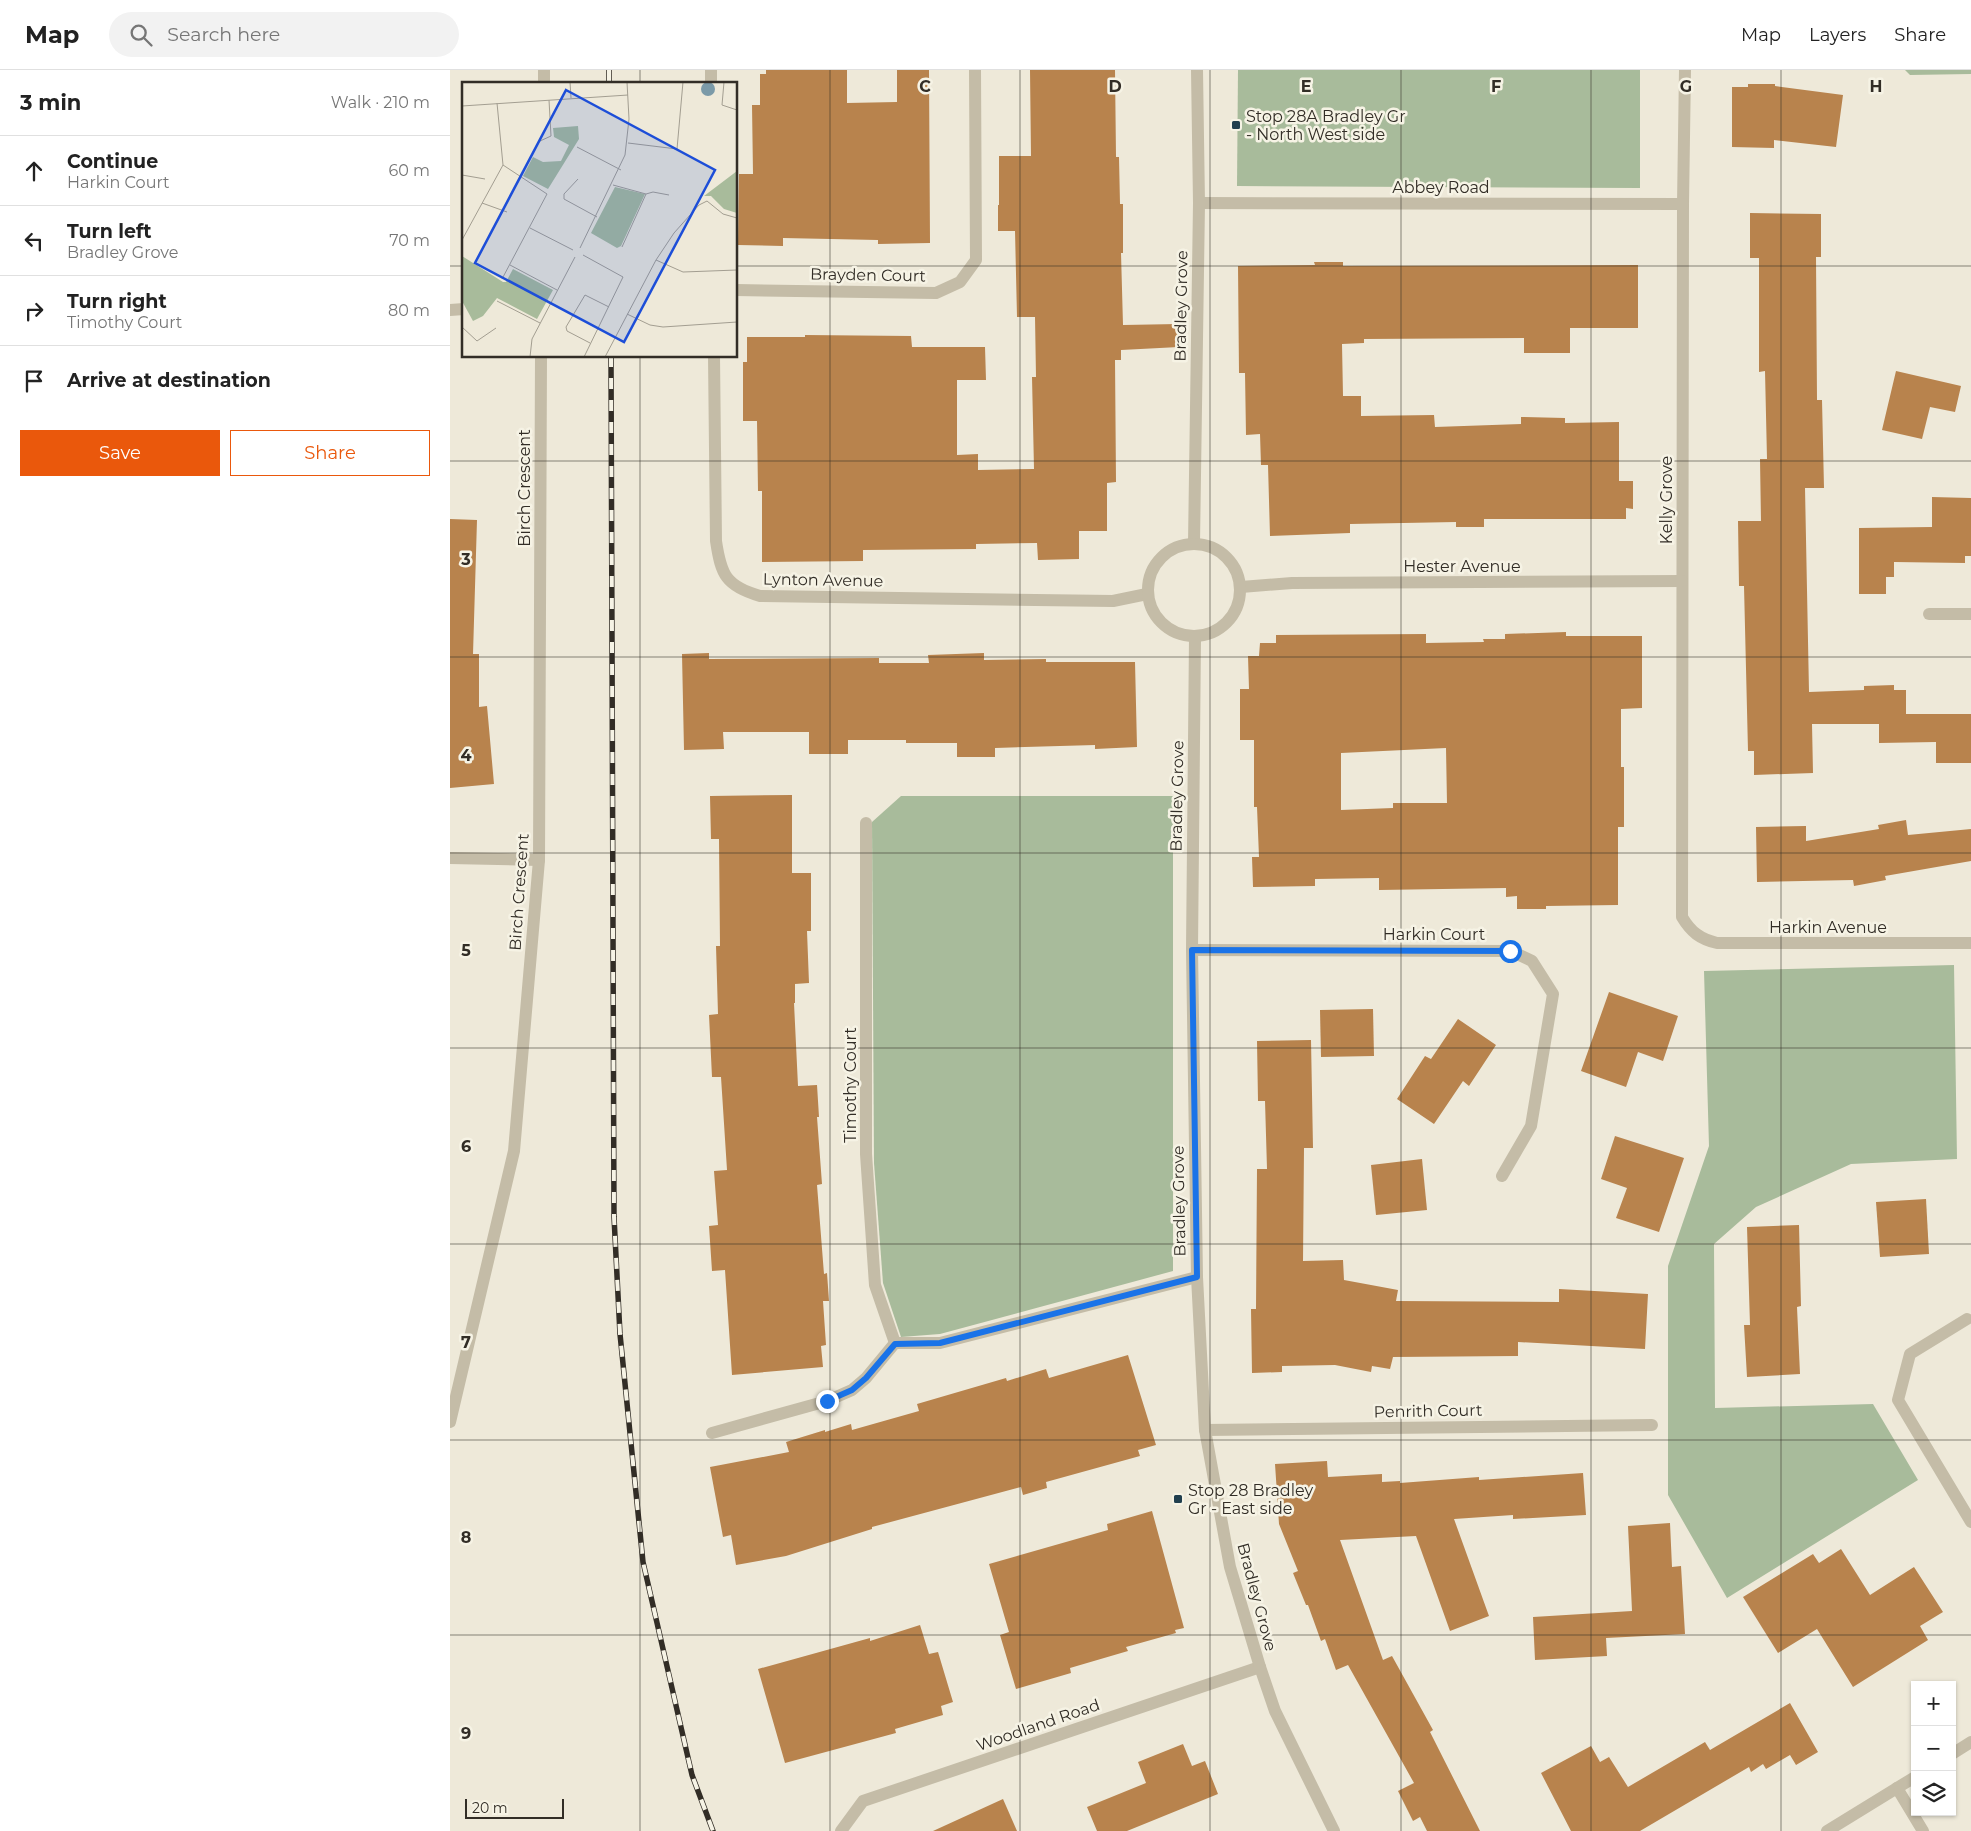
<!DOCTYPE html>
<html lang="en">
<head>
<meta charset="utf-8">
<style>
	body { margin:0; font-family:Montserrat,sans-serif; background:#f2f2f2; color:#222 }
	.controls { position:absolute; right:15px; bottom:15px; display:grid; overflow:hidden; border-radius:0px; box-shadow:0 1px 4px #0004 }
	.controls button { width:45px; height:45px; display:grid; place-items:center; padding:0; border:0; border-bottom:1px solid #e0e0e0; background:#fff; color:#222; font:25px sans-serif }
	.scale { position:absolute; left:15px; bottom:12px; width:99px; box-sizing:border-box; padding-left:5px; border:2px solid #322d26; border-top:0; font-size:14px; line-height:18px; white-space:nowrap; color:#322d26; -webkit-text-stroke:4px #f6f3e5; paint-order:stroke }
	.stop { position:absolute; width:15px; height:15px; margin:-11px; border:4px solid #1a73e8; border-radius:50%; background:#fff }
	.stop.end { background:#1a73e8; border-color:#fff; box-shadow:0 1px 5px #0008 }
	.list { margin:0; padding:0; list-style:none }
	h2 { display:flex; justify-content:space-between; align-items:center; height:65px; margin:0; padding:0 20px; font-size:21px }
	h2 small { font-size:16px; font-weight:400; color:#767676 }
	.list li { display:grid; grid-template-columns:32px 1fr auto; gap:15px; align-items:center; box-sizing:border-box; height:70px; padding:0 20px; border-top:1px solid #e0e0e0 }
	.list b { display:block; font-size:19px; white-space:nowrap }
	.list p { margin:0; font-size:16px; white-space:nowrap; color:#767676 }
	.list em { font-size:16px; font-style:normal; color:#767676 }
	.actions { display:flex; gap:10px; padding:15px 20px }
	.actions a { flex:1; padding:11px 0; border:1px solid #ea580c; border-radius:0px; text-align:center; font-size:18px; color:#ea580c }
	.actions .main { background:#ea580c; color:#fff }
	.icon { flex:none; width:28px; height:28px; fill:none; stroke:currentColor; stroke-width:2; stroke-linecap:round; stroke-linejoin:round }
	.map { position:relative; flex:none; width:1521px; height:1761px; overflow:hidden }
	header { display:flex; align-items:center; gap:30px; box-sizing:border-box; height:70px; padding:0 25px; background:#fff; border-bottom:1px solid #e0e0e0 }
	header strong { font-size:24px }
	nav { display:flex; gap:28px; margin-inline-start:auto; font-size:18px }
	.search { width:350px; height:45px; background:#f2f2f2; display:flex; align-items:center; gap:12px; box-sizing:border-box; padding:0 18px; border-radius:28px; color:#767676; font-size:19px }
	main { display:flex }
	aside { flex:1; background:#fff }
	.map>svg:first-child { display:block }
	.green { fill:#a8bb9b }
	.building { fill:#b8834d; fill-rule:evenodd }
	.lines { fill:none; stroke-linecap:round; stroke-linejoin:round }
	.minor { stroke:#c4bca7; stroke-width:12 }
	.tertiary { stroke:#c4bca7; stroke-width:12 }
	.rail-casing { stroke:#322d26; stroke-width:5.5 }
	.rail { stroke:#f6f3e5; stroke-width:4; stroke-dasharray:11; stroke-linecap:butt }
	.route { stroke:#1a73e8; stroke-width:6 }
	.grid { fill:none; stroke:#322d26; stroke-width:1; stroke-opacity:0.55 }
	.poi-dot { fill:#213f4e; stroke:#f6f3e5; stroke-width:2 }
	.labels { text-anchor:middle; dominant-baseline:central; stroke-width:5; stroke-linejoin:round; paint-order:stroke }
	.poi-label { font-size:16px; fill:#322d26; stroke:#f6f3e5; text-anchor:start }
	.street-label { font-size:16px; fill:#322d26; stroke:#f6f3e5 }
	.inset-road { fill:none; stroke:#a39e91; stroke-width:1 }
	.view { fill:#1d4ed8; fill-opacity:0.15; stroke:#1d4ed8; stroke-width:2.5 }
	.inset-edge { fill:none; stroke:#322d26; stroke-width:2.5 }
	.grid-label { font-size:16px; text-anchor:middle; font-weight:bold; fill:#322d26; stroke:#f6f3e5; stroke-width:5; stroke-linejoin:round; paint-order:stroke }
</style>
</head>
<body>
<header>
<strong>Map</strong>
<div class="search"><svg class="icon" aria-label="search" viewBox="0 0 24 24"><circle cx="10" cy="10" r="6"/><path d="M15 15l6 6"/></svg>Search here</div>
<nav><a>Map</a><a>Layers</a><a>Share</a></nav>
</header>
<main>
<aside>
<h2>3 min<small>Walk · 210 m</small></h2>
<ul class="list">
<li><svg class="icon" aria-label="ahead" viewBox="0 0 24 24"><path d="M12 20V5M6 11l6-6 6 6"/></svg><div><b>Continue</b><p>Harkin Court</p></div><em>60 m</em></li>
<li><svg class="icon" aria-label="left" viewBox="0 0 24 24"><path d="M17 20v-9H6M10 6l-5 5 5 5"/></svg><div><b>Turn left</b><p>Bradley Grove</p></div><em>70 m</em></li>
<li><svg class="icon" aria-label="right" viewBox="0 0 24 24"><path d="M7 20v-9h11M14 6l5 5-5 5"/></svg><div><b>Turn right</b><p>Timothy Court</p></div><em>80 m</em></li>
<li><svg class="icon" aria-label="arrive" viewBox="0 0 24 24"><path d="M6 21V4h12l-3 4 3 4H6"/></svg><div><b>Arrive at destination</b></div></li>
</ul>
<div class="actions"><a class="main">Save</a><a>Share</a></div>
</aside>
<div class="map">
<svg width="1521" height="1761" viewBox="0 0 1521 1761">
	<rect width="100%" height="100%" fill="#eee9d9"/>
	<!-- green -->
	<g class="green">
		<path d="M 788,0 L 1190,0 L 1190,118 L 787,116 Z"/>
		<path d="M 1455,0 L 1521,0 L 1521,4 L 1460,5 Z"/>
		<path d="M 451,726 L 723,726 L 723,1201 L 490,1264 L 451,1267 L 433,1213 L 424,1093 L 422,752 Z"/>
		<path d="M 1504,895 L 1507,1089 L 1401,1094 L 1306,1137 L 1264,1174 L 1265,1338 L 1423,1334 L 1468,1410 L 1277,1528 L 1218,1425 L 1218,1196 L 1259,1076 L 1254,901 Z"/>
	</g>
	<!-- building -->
	<g class="building">
		<path d="M 316,0 L 397,0 L 397,33 L 447,32 L 447,0 L 479,0 L 480,173 L 428,174 L 428,170 L 333,168 L 333,176 L 288,175 L 289,104 L 303,104 L 302,35 L 310,35 L 310,4 L 316,4 Z"/>
		<path d="M 580,0 L 665,0 L 666,87 L 669,87 L 670,134 L 673,134 L 673,183 L 671,183 L 673,255 L 728,254 L 729,277 L 671,280 L 671,290 L 665,290 L 666,412 L 657,413 L 657,461 L 629,461 L 629,489 L 588,490 L 587,473 L 526,474 L 526,479 L 413,480 L 413,491 L 312,492 L 312,421 L 308,421 L 307,351 L 293,351 L 293,292 L 297,292 L 297,267 L 355,267 L 355,265 L 461,266 L 462,277 L 535,277 L 536,310 L 507,310 L 507,385 L 528,384 L 528,400 L 584,399 L 582,307 L 586,307 L 585,247 L 567,247 L 565,161 L 548,161 L 548,135 L 549,135 L 549,86 L 581,86 Z"/>
		<path d="M 1298,14 L 1325,14 L 1325,16 L 1393,25 L 1386,77 L 1324,70 L 1324,78 L 1282,77 L 1282,17 L 1298,17 Z"/>
		<path d="M 1300,143 L 1371,144 L 1371,187 L 1366,187 L 1367,330 L 1372,330 L 1374,418 L 1355,418 L 1359,622 L 1414,620 L 1414,616 L 1444,615 L 1444,620 L 1456,620 L 1456,644 L 1521,644 L 1521,693 L 1486,693 L 1486,672 L 1429,673 L 1429,654 L 1362,654 L 1363,703 L 1304,705 L 1304,681 L 1298,681 L 1294,516 L 1289,516 L 1288,451 L 1311,451 L 1310,389 L 1317,389 L 1315,301 L 1309,302 L 1309,188 L 1300,188 Z"/>
		<path d="M 864,192 L 893,192 L 893,196 L 1188,195 L 1188,258 L 1120,258 L 1120,283 L 1074,283 L 1074,268 L 914,269 L 914,273 L 892,274 L 893,326 L 911,326 L 911,346 L 984,345 L 985,357 L 1071,354 L 1071,347 L 1115,348 L 1115,353 L 1169,352 L 1169,411 L 1183,411 L 1183,439 L 1176,438 L 1176,449 L 1034,449 L 1034,457 L 1006,457 L 1006,452 L 900,454 L 900,463 L 820,466 L 818,395 L 811,395 L 810,364 L 796,365 L 795,303 L 789,303 L 788,196 L 865,195 Z"/>
		<path d="M 1446,301 L 1511,316 L 1505,342 L 1480,337 L 1472,369 L 1432,360 Z"/>
		<path d="M 1482,427 L 1521,428 L 1521,486 L 1515,486 L 1515,493 L 1444,492 L 1444,507 L 1436,507 L 1436,524 L 1409,524 L 1409,458 L 1482,457 Z"/>
		<path d="M 0,449 L 27,450 L 23,584 L 29,584 L 29,637 L 37,636 L 44,714 L 0,718 Z"/>
		<path d="M 1116,562 L 1116,566 L 1192,566 L 1192,638 L 1171,639 L 1171,697 L 1174,697 L 1174,757 L 1168,757 L 1168,835 L 1096,836 L 1096,839 L 1067,839 L 1067,826 L 1056,827 L 1056,818 L 929,820 L 929,808 L 865,809 L 865,816 L 803,817 L 802,787 L 809,787 L 807,737 L 804,737 L 804,670 L 790,670 L 790,619 L 799,619 L 798,586 L 809,586 L 810,573 L 826,573 L 826,565 L 976,564 L 976,573 L 1034,572 L 1033,569 L 1055,569 L 1055,564 ZM 996,678 L 997,733 L 943,733 L 943,738 L 891,740 L 891,683 Z"/>
		<path d="M 259,583 L 259,589 L 429,588 L 429,593 L 479,593 L 478,585 L 534,583 L 534,590 L 596,589 L 596,592 L 685,592 L 687,677 L 645,679 L 645,675 L 545,678 L 545,687 L 507,687 L 507,673 L 456,673 L 456,670 L 398,670 L 398,684 L 359,684 L 359,662 L 273,662 L 274,679 L 234,680 L 232,584 Z"/>
		<path d="M 342,725 L 342,803 L 361,803 L 361,861 L 357,861 L 359,913 L 345,914 L 345,933 L 344,933 L 348,1016 L 367,1015 L 369,1047 L 367,1047 L 372,1114 L 367,1115 L 374,1204 L 377,1203 L 379,1231 L 373,1231 L 376,1275 L 371,1276 L 373,1297 L 282,1305 L 275,1200 L 262,1201 L 259,1156 L 268,1155 L 264,1101 L 277,1100 L 271,1007 L 262,1007 L 259,945 L 268,944 L 266,876 L 270,876 L 269,769 L 261,769 L 260,726 Z"/>
		<path d="M 1456,750 L 1458,765 L 1521,759 L 1521,791 L 1435,806 L 1436,810 L 1404,816 L 1403,810 L 1307,812 L 1306,757 L 1356,756 L 1356,771 L 1429,759 L 1428,755 Z"/>
		<path d="M 1159,922 L 1228,946 L 1213,991 L 1188,982 L 1176,1017 L 1131,1001 Z"/>
		<path d="M 923,939 L 924,986 L 871,987 L 870,940 Z"/>
		<path d="M 1008,949 L 1046,975 L 1019,1016 L 1013,1011 L 984,1054 L 947,1029 L 975,986 L 981,989 Z"/>
		<path d="M 861,970 L 863,1078 L 854,1078 L 853,1191 L 893,1190 L 894,1210 L 948,1220 L 946,1231 L 1109,1232 L 1109,1219 L 1198,1224 L 1195,1279 L 1068,1272 L 1068,1286 L 943,1287 L 940,1299 L 922,1296 L 921,1302 L 885,1295 L 832,1296 L 832,1302 L 802,1303 L 801,1239 L 806,1239 L 807,1099 L 817,1099 L 815,1031 L 808,1031 L 807,971 Z"/>
		<path d="M 1165,1066 L 1234,1088 L 1209,1162 L 1166,1148 L 1177,1118 L 1151,1109 Z"/>
		<path d="M 972,1089 L 977,1140 L 926,1145 L 921,1095 Z"/>
		<path d="M 1476,1129 L 1479,1184 L 1430,1187 L 1426,1132 Z"/>
		<path d="M 1349,1155 L 1351,1236 L 1347,1237 L 1350,1304 L 1297,1307 L 1294,1255 L 1300,1255 L 1297,1157 Z"/>
		<path d="M 678,1285 L 706,1375 L 688,1380 L 690,1386 L 596,1412 L 597,1418 L 573,1425 L 571,1417 L 422,1457 L 422,1459 L 336,1486 L 286,1495 L 281,1465 L 273,1467 L 260,1397 L 339,1382 L 336,1372 L 375,1360 L 375,1362 L 401,1354 L 402,1360 L 469,1341 L 467,1334 L 556,1308 L 557,1311 L 596,1299 L 599,1308 Z"/>
		<path d="M 877,1391 L 878,1407 L 932,1404 L 932,1412 L 950,1411 L 950,1413 L 1029,1407 L 1029,1410 L 1133,1403 L 1136,1445 L 1063,1449 L 1063,1445 L 1004,1449 L 1039,1546 L 1000,1561 L 966,1466 L 890,1470 L 933,1590 L 942,1586 L 983,1660 L 980,1662 L 1030,1761 L 977,1761 L 970,1747 L 963,1751 L 948,1721 L 964,1713 L 898,1595 L 886,1600 L 875,1569 L 871,1571 L 858,1535 L 856,1535 L 843,1503 L 848,1501 L 829,1454 L 825,1394 Z"/>
		<path d="M 702,1441 L 734,1558 L 725,1560 L 726,1563 L 676,1577 L 678,1581 L 620,1598 L 621,1603 L 566,1619 L 550,1565 L 559,1562 L 539,1494 L 658,1460 L 657,1454 Z"/>
		<path d="M 1220,1453 L 1222,1497 L 1231,1496 L 1235,1564 L 1156,1568 L 1157,1586 L 1085,1590 L 1083,1547 L 1182,1541 L 1178,1456 Z"/>
		<path d="M 1391,1479 L 1420,1525 L 1464,1497 L 1493,1542 L 1470,1556 L 1478,1570 L 1403,1617 L 1367,1559 L 1328,1583 L 1293,1527 L 1363,1484 L 1369,1493 Z"/>
		<path d="M 470,1555 L 479,1584 L 488,1582 L 503,1632 L 491,1636 L 493,1645 L 445,1659 L 446,1663 L 335,1693 L 308,1599 L 420,1568 L 420,1571 Z"/>
		<path d="M 1340,1633 L 1368,1682 L 1346,1695 L 1340,1685 L 1316,1699 L 1313,1694 L 1301,1702 L 1299,1697 L 1190,1761 L 1121,1761 L 1091,1703 L 1141,1676 L 1150,1692 L 1159,1687 L 1178,1717 L 1255,1672 L 1260,1680 Z"/>
		<path d="M 733,1674 L 742,1696 L 755,1691 L 768,1724 L 677,1761 L 647,1761 L 637,1737 L 696,1713 L 688,1692 Z"/>
		<path d="M 553,1729 L 567,1761 L 483,1761 Z"/>
	</g>
	<g class="lines">
		<!-- minor -->
		<g class="minor">
			<path d="M 261,0 L 261,14"/>
			<path d="M 1235,0 L 1233,134 L 1232,847 C 1241,862 1250,869 1267,873 L 1521,873"/>
			<path d="M 94,14 L 94,0"/>
			<path d="M 749,133 L 1233,134"/>
			<path d="M 286,220 L 486,223 L 510,212 L 526,190 L 525,0"/>
			<path d="M 0,240 L 14,239"/>
			<path d="M 264,286 L 266,471 C 271,505 276,516 310,526 L 663,531 L 697,524"/>
			<path d="M 791,517 L 842,513 L 1232,511"/>
			<path d="M 1479,544 L 1521,544"/>
			<path d="M 416,753 L 416,1084 L 425,1215 L 445,1273 L 490,1273 L 747,1207"/>
			<path d="M 0,788 L 89,790"/>
			<path d="M 742,880 L 1061,881 L 1082,891 L 1103,924 L 1081,1056 L 1052,1106"/>
			<path d="M 1517,1249 L 1460,1284 L 1448,1330 L 1521,1452"/>
			<path d="M 0,1352 L 64,1081 L 89,790 L 91,286"/>
			<path d="M 755,1360 L 1202,1355"/>
			<path d="M 262,1363 L 377,1331 L 402,1320 L 416,1308 L 445,1273"/>
			<path d="M 1502,1684 L 1521,1672"/>
			<path d="M 1447,1718 L 1473,1761"/>
			<path d="M 391,1761 L 413,1731 L 810,1597"/>
			<path d="M 1377,1761 L 1465,1707"/>
		</g>
		<!-- tertiary -->
		<g class="tertiary">
			<path d="M 744,473 L 749,133 L 747,0"/>
			<circle cx="744" cy="520" r="46"/>
			<path d="M 745,567 L 742,880 L 747,1207 L 755,1360 L 780,1497 L 810,1597 L 825,1641 L 884,1761"/>
		</g>
		<!-- rail casing -->
		<g class="rail-casing">
			<g id="rail">
				<path d="M 159,0 L 159,14"/>
				<path d="M 161,286 L 164,1147 L 170,1264 L 193,1492 L 242,1705 L 263,1761"/>
			</g>
		</g>
		<!-- rail -->
		<use href="#rail" class="rail"/>
	</g>
	<g class="lines">
		<!-- route -->
		<path class="route" d="M 377,1331 L 402,1320 L 416,1308 L 445,1274 L 490,1273 L 747,1207 L 742,880 L 1060,881"/>
	</g>
	<!-- grid -->
	<path class="grid" d="M 190,0 L 190,14M 380,0 L 380,1761M 570,0 L 570,1761M 760,0 L 760,1761M 951,0 L 951,1761M 1141,0 L 1141,1761M 1331,0 L 1331,1761M 0,196 L 14,196M 286,196 L 1521,196M 190,286 L 190,1761M 0,391 L 1521,391M 0,587 L 1521,587M 0,783 L 1521,783M 0,978 L 1521,978M 0,1174 L 1521,1174M 0,1370 L 1521,1370M 0,1565 L 1521,1565"/>
	<!-- markers -->
	<g class="poi-dot">
		<rect x="781" y="50" width="10" height="10" rx="2.5"/>
		<rect x="723" y="1424" width="10" height="10" rx="2.5"/>
	</g>
	<g class="labels">
		<!-- poi labels -->
		<g class="poi-label">
			<text x="796" y="46">Stop 28A Bradley Gr<tspan x="796" dy="18">- North West side</tspan></text>
			<text x="738" y="1420">Stop 28 Bradley<tspan x="738" dy="18">Gr - East side</tspan></text>
		</g>
		<!-- street labels -->
		<g class="street-label">
			<text x="991" y="117">Abbey Road</text>
			<text transform="translate(418 205) rotate(1)">Brayden Court</text>
			<text transform="translate(731 236) rotate(-89)">Bradley Grove</text>
			<text transform="translate(74 418) rotate(-90)">Birch Crescent</text>
			<text transform="translate(1216 430) rotate(-90)">Kelly Grove</text>
			<text x="1012" y="496">Hester Avenue</text>
			<text transform="translate(373 510) rotate(1)">Lynton Avenue</text>
			<text transform="translate(727 726) rotate(-89)">Bradley Grove</text>
			<text transform="translate(69 822) rotate(-86)">Birch Crescent</text>
			<text x="1378" y="857">Harkin Avenue</text>
			<text x="984" y="864">Harkin Court</text>
			<text transform="translate(400 1015) rotate(-90)">Timothy Court</text>
			<text transform="translate(729 1131) rotate(-91)">Bradley Grove</text>
			<text transform="translate(978 1341) rotate(-1)">Penrith Court</text>
			<text transform="translate(807 1527) rotate(75)">Bradley Grove</text>
			<text transform="translate(588 1655) rotate(-19)">Woodland Road</text>
		</g>
	</g>
	<!-- overview -->
	<g transform="translate(12 12)">
		<rect width="275" height="275" fill="#eee9d9"/>
		<path d="M 116,44 L 117,57 L 86,107 L 61,94 L 71,75 L 81,80 L 99,79 L 107,63 L 92,55 L 91,46 ZM 275,89 L 275,131 L 262,127 L 249,114 L 242,114 ZM 153,105 L 183,112 L 159,164 L 155,166 L 129,151 ZM 0,174 L 41,200 L 44,200 L 51,187 L 91,208 L 75,237 L 35,216 L 21,234 L 11,239 L 0,219 Z" fill="#a8bb9b"/>
		<path d="M239 7a7 7 0 1 1 14 0a7 7 0 1 1-14 0Z" fill="#7b9aa8"/>
		<path class="inset-road" d="M 108,0 L 109,16M 262,0 L 260,23 L 275,28M 35,21 L 41,83 L 85,112 L 40,197M 0,24 L 166,13M 78,59 L 89,54 L 87,18M 166,61 L 215,67 L 221,0M 115,65 L 159,88M 0,93 L 23,97M 116,97 L 102,112 L 102,117 L 135,135M 151,103 L 184,112 L 160,165M 184,112 L 191,110 L 207,113M 20,121 L 45,130M 68,146 L 111,168M 0,158 L 41,83M 118,166 L 163,73 L 167,37 L 165,0M 121,173 L 161,195 L 122,275M 194,178 L 221,190 L 275,188M 48,183 L 95,208M 35,219 L 78,241M 165,232 L 188,243 L 201,245 L 275,240M 0,245 L 15,259 L 34,246M 128,261 L 105,249 L 104,245 L 123,213 L 147,225M 68,275 L 70,257 L 113,175M 143,275 L 194,178 L 212,151 L 237,123 L 245,119 L 261,132 L 275,136"/>
		<path class="view" d="M 104,8 L 253,88 L 162,260 L 13,181 Z"/>
		<rect width="275" height="275" class="inset-edge"/>
	</g>
	<g class="grid-label">
		<text x="475" y="22">C</text>
		<text x="665" y="22">D</text>
		<text x="856" y="22">E</text>
		<text x="1046" y="22">F</text>
		<text x="1236" y="22">G</text>
		<text x="1426" y="22">H</text>
		<text x="16" y="495">3</text>
		<text x="16" y="691">4</text>
		<text x="16" y="886">5</text>
		<text x="16" y="1082">6</text>
		<text x="16" y="1278">7</text>
		<text x="16" y="1473">8</text>
		<text x="16" y="1669">9</text>
	</g>
</svg>
<div class="controls">
<button>+</button>
<button>−</button>
<button><svg class="icon" aria-label="layers" viewBox="0 0 24 24"><path d="M12 4l9 5-9 5-9-5zM3 14l9 5 9-5"/></svg></button>
</div>
<div class="scale">20 m</div>
<div class="stop" style="left:1060px;top:881px"></div>
<div class="stop end" style="left:377px;top:1331px"></div>
</div>
</main>
</body>
</html>
